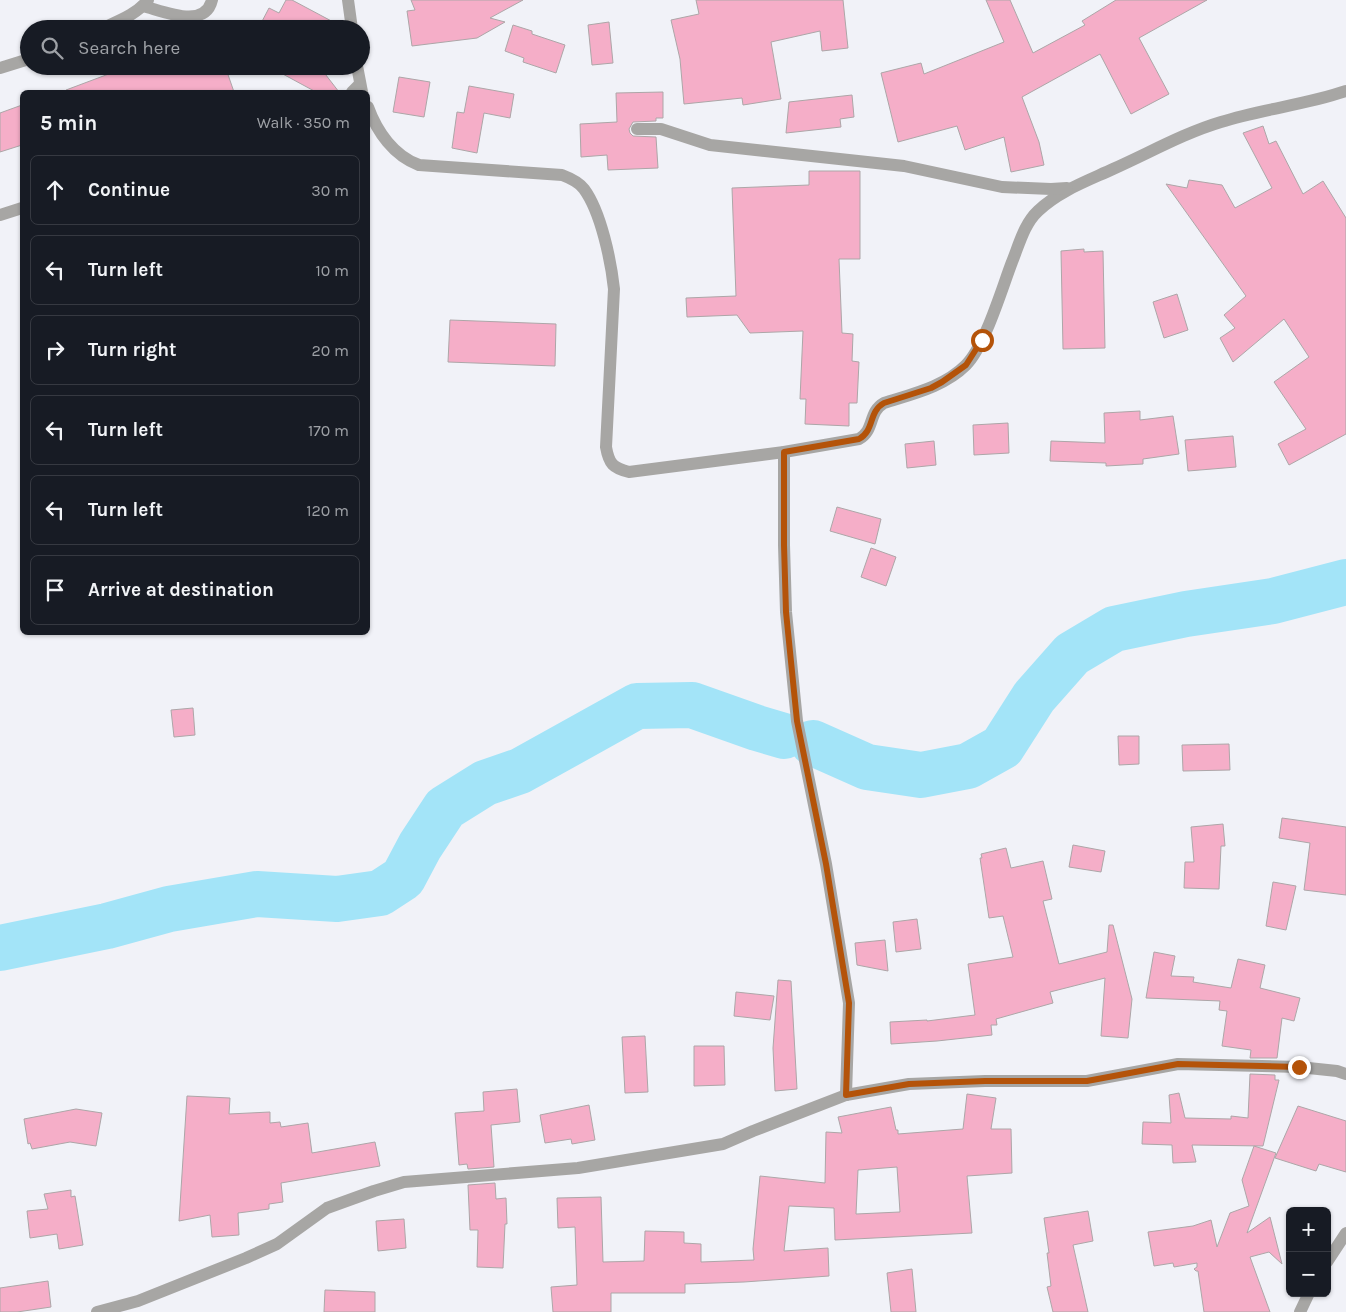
<!DOCTYPE html>
<html lang="en">
<head>
<meta charset="utf-8">
<style>
	body { margin:0; font-family:Karla,sans-serif; background:#242831; color:#f1f3f6 }
	.controls { position:absolute; right:15px; bottom:15px; display:grid; overflow:hidden; border-radius:8px; box-shadow:0 1px 4px #0004 }
	.controls button { width:45px; height:45px; display:grid; place-items:center; padding:0; border:0; border-bottom:1px solid #363941; background:#171b24; color:#f1f3f6; font:25px sans-serif }
	.stop { position:absolute; width:15px; height:15px; margin:-11px; border:4px solid #b45309; border-radius:50%; background:#fff }
	.stop.end { background:#b45309; border-color:#fff; box-shadow:0 1px 5px #0008 }
	.list { margin:0; padding:0; list-style:none }
	h2 { display:flex; justify-content:space-between; align-items:center; height:65px; margin:0; padding:0 20px; font-size:21px }
	h2 small { font-size:16px; font-weight:400; color:#9ea1a6 }
	.list li { display:grid; grid-template-columns:32px 1fr auto; gap:15px; align-items:center; box-sizing:border-box; height:70px; margin:0 10px 10px; padding:0 10px; border:1px solid #363941; border-radius:8px }
	.list b { display:block; font-size:19px; white-space:nowrap }
	.list em { font-size:16px; font-style:normal; color:#9ea1a6 }
	.icon { flex:none; width:28px; height:28px; fill:none; stroke:currentColor; stroke-width:2; stroke-linecap:round; stroke-linejoin:round }
	.map { position:relative; flex:none; width:1346px; height:1312px; overflow:hidden }
	.search { position:absolute; background:#171b24; box-shadow:0 1px 4px #0004; left:20px; top:20px; width:350px; height:55px; display:flex; align-items:center; gap:12px; box-sizing:border-box; padding:0 18px; border-radius:28px; color:#9ea1a6; font-size:19px }
	.panel { position:absolute; background:#171b24; box-shadow:0 1px 4px #0004; left:20px; top:90px; width:350px; height:545px; border-radius:8px }
	.map>svg:first-child { display:block }
	.lines { fill:none; stroke-linecap:round; stroke-linejoin:round }
	.river { stroke:#a3e4f8; stroke-width:46 }
	.building { fill:#f5aec8; stroke:#ada6a8; fill-rule:evenodd }
	.lane { stroke:#a7a6a4; stroke-width:12 }
	.street { stroke:#a7a6a4; stroke-width:12 }
	.route { stroke:#b45309; stroke-width:6 }
</style>
</head>
<body>
<div class="map">
<svg width="1346" height="1312" viewBox="0 0 1346 1312">
	<rect width="100%" height="100%" fill="#f1f2f8"/>
	<g class="lines">
		<!-- river -->
		<g class="river">
			<path d="M 813,743 L 867,767 L 921,775 L 968,766 L 1002,747 L 1034,697 L 1072,654 L 1114,629 L 1186,614 L 1273,601 L 1346,582"/>
			<path d="M 0,948 L 107,926 L 169,909 L 257,894 L 337,899 L 380,893 L 403,878 L 420,846 L 445,808 L 485,783 L 520,771 L 637,706 L 692,705 L 757,728 L 784,736"/>
		</g>
	</g>
	<!-- building -->
	<g class="building">
		<path d="M 286,0 L 292,0 L 337,24 L 335,29 L 258,29 L 269,8 L 279,13 Z"/>
		<path d="M 411,0 L 523,0 L 490,18 L 505,22 L 477,38 L 412,46 L 407,11 L 415,10 Z"/>
		<path d="M 696,0 L 843,0 L 848,48 L 822,51 L 820,31 L 771,42 L 781,99 L 743,105 L 742,98 L 684,104 L 680,59 L 671,20 L 699,14 Z"/>
		<path d="M 986,0 L 1010,0 L 1033,53 L 1085,25 L 1082,21 L 1116,0 L 1207,0 L 1139,38 L 1169,94 L 1131,114 L 1100,54 L 1022,97 L 1039,142 L 1044,165 L 1011,172 L 1004,137 L 965,150 L 957,126 L 898,142 L 881,73 L 921,63 L 924,74 L 1004,42 Z"/>
		<path d="M 609,22 L 613,63 L 592,65 L 588,25 Z"/>
		<path d="M 513,25 L 532,31 L 532,34 L 565,45 L 556,73 L 523,62 L 524,58 L 505,51 Z"/>
		<path d="M 130,66 L 225,66 L 234,92 L 66,92 L 66,90 Z"/>
		<path d="M 268,66 L 319,66 L 339,92 L 316,92 Z"/>
		<path d="M 399,77 L 430,82 L 424,117 L 393,112 Z"/>
		<path d="M 469,86 L 514,94 L 510,118 L 484,113 L 477,153 L 452,148 L 457,112 L 464,113 Z"/>
		<path d="M 663,92 L 663,118 L 656,118 L 656,121 L 633,122 L 629,129 L 630,133 L 633,136 L 656,137 L 658,168 L 608,170 L 607,155 L 581,157 L 580,124 L 617,122 L 616,93 Z"/>
		<path d="M 852,95 L 854,117 L 840,119 L 841,127 L 786,133 L 789,102 Z"/>
		<path d="M 22,105 L 22,145 L 0,152 L 0,113 Z"/>
		<path d="M 1263,126 L 1269,144 L 1276,141 L 1303,194 L 1323,181 L 1346,218 L 1346,434 L 1289,465 L 1278,444 L 1306,429 L 1274,382 L 1309,357 L 1284,319 L 1233,362 L 1220,338 L 1235,328 L 1224,315 L 1246,296 L 1166,184 L 1187,188 L 1189,180 L 1222,185 L 1235,208 L 1272,188 L 1243,133 Z"/>
		<path d="M 809,171 L 860,171 L 860,259 L 839,259 L 842,333 L 853,334 L 852,361 L 859,362 L 857,403 L 849,403 L 849,426 L 805,424 L 806,399 L 800,399 L 803,331 L 750,333 L 737,315 L 687,317 L 686,298 L 736,296 L 732,188 L 809,185 Z"/>
		<path d="M 1084,249 L 1084,252 L 1103,251 L 1105,348 L 1063,349 L 1061,251 Z"/>
		<path d="M 1177,294 L 1188,330 L 1164,338 L 1153,302 Z"/>
		<path d="M 450,320 L 556,324 L 555,366 L 448,362 Z"/>
		<path d="M 1140,411 L 1140,420 L 1173,416 L 1179,454 L 1143,459 L 1143,464 L 1106,466 L 1106,463 L 1050,461 L 1051,441 L 1105,443 L 1104,413 Z"/>
		<path d="M 1008,423 L 1009,453 L 974,455 L 973,425 Z"/>
		<path d="M 1233,436 L 1236,467 L 1188,471 L 1185,440 Z"/>
		<path d="M 934,441 L 936,465 L 907,468 L 905,444 Z"/>
		<path d="M 837,507 L 881,519 L 875,544 L 830,531 Z"/>
		<path d="M 871,548 L 896,557 L 886,586 L 861,577 Z"/>
		<path d="M 193,708 L 195,735 L 174,737 L 171,710 Z"/>
		<path d="M 1118,736 L 1139,736 L 1139,764 L 1119,765 Z"/>
		<path d="M 1229,744 L 1230,770 L 1183,771 L 1182,745 Z"/>
		<path d="M 1282,818 L 1346,827 L 1346,895 L 1304,890 L 1310,843 L 1279,838 Z"/>
		<path d="M 1223,824 L 1225,846 L 1221,846 L 1219,889 L 1184,888 L 1185,862 L 1194,862 L 1191,827 Z"/>
		<path d="M 1073,845 L 1105,851 L 1101,872 L 1069,867 Z"/>
		<path d="M 1006,848 L 1011,868 L 1043,861 L 1052,899 L 1043,901 L 1059,964 L 1107,952 L 1109,925 L 1113,925 L 1132,999 L 1128,1038 L 1101,1036 L 1105,978 L 1050,992 L 1053,1003 L 996,1019 L 997,1025 L 991,1025 L 992,1035 L 937,1041 L 891,1044 L 890,1022 L 927,1020 L 927,1021 L 975,1015 L 968,964 L 1013,957 L 1003,916 L 989,918 L 980,858 L 982,858 L 981,854 Z"/>
		<path d="M 1273,882 L 1296,886 L 1286,930 L 1266,926 Z"/>
		<path d="M 917,919 L 921,949 L 896,952 L 893,922 Z"/>
		<path d="M 885,940 L 888,971 L 857,965 L 855,943 Z"/>
		<path d="M 1154,952 L 1175,956 L 1171,976 L 1194,977 L 1193,982 L 1231,988 L 1238,959 L 1265,965 L 1260,988 L 1300,998 L 1294,1021 L 1282,1018 L 1277,1058 L 1250,1058 L 1251,1050 L 1222,1046 L 1227,1011 L 1219,1010 L 1220,1001 L 1146,998 Z"/>
		<path d="M 778,980 L 791,981 L 797,1089 L 775,1091 L 773,1048 Z"/>
		<path d="M 736,992 L 774,996 L 770,1020 L 734,1016 Z"/>
		<path d="M 645,1036 L 648,1092 L 625,1093 L 622,1037 Z"/>
		<path d="M 694,1046 L 724,1046 L 725,1085 L 694,1086 Z"/>
		<path d="M 1250,1074 L 1275,1075 L 1275,1080 L 1279,1080 L 1263,1146 L 1192,1145 L 1196,1162 L 1173,1163 L 1172,1145 L 1142,1144 L 1143,1122 L 1171,1123 L 1169,1095 L 1179,1093 L 1185,1118 L 1231,1119 L 1231,1116 L 1248,1118 Z"/>
		<path d="M 517,1089 L 520,1122 L 491,1125 L 494,1167 L 468,1169 L 467,1164 L 459,1165 L 455,1113 L 484,1111 L 483,1092 Z"/>
		<path d="M 967,1094 L 996,1098 L 991,1129 L 1011,1129 L 1012,1173 L 967,1176 L 972,1233 L 835,1240 L 834,1208 L 789,1206 L 784,1251 L 828,1248 L 829,1276 L 744,1282 L 685,1284 L 685,1293 L 611,1293 L 611,1312 L 553,1312 L 551,1287 L 577,1285 L 575,1227 L 558,1228 L 557,1198 L 601,1197 L 603,1262 L 644,1261 L 645,1231 L 684,1232 L 684,1243 L 701,1244 L 701,1262 L 754,1260 L 753,1249 L 760,1176 L 825,1183 L 826,1132 L 842,1133 L 838,1117 L 891,1107 L 896,1130 L 898,1130 L 898,1134 L 963,1129 ZM 897,1167 L 900,1212 L 856,1214 L 858,1170 Z"/>
		<path d="M 187,1096 L 230,1098 L 229,1114 L 270,1112 L 270,1123 L 280,1122 L 281,1127 L 308,1123 L 312,1153 L 375,1142 L 380,1166 L 281,1183 L 283,1202 L 269,1204 L 269,1209 L 238,1213 L 239,1235 L 212,1237 L 210,1215 L 179,1221 Z"/>
		<path d="M 589,1105 L 595,1140 L 572,1144 L 571,1139 L 545,1143 L 540,1115 Z"/>
		<path d="M 1298,1106 L 1346,1121 L 1346,1172 L 1319,1164 L 1316,1171 L 1275,1158 Z"/>
		<path d="M 76,1109 L 102,1113 L 96,1146 L 70,1142 L 32,1149 L 30,1143 L 28,1144 L 24,1119 Z"/>
		<path d="M 1254,1146 L 1276,1153 L 1247,1233 L 1270,1217 L 1282,1264 L 1269,1252 L 1250,1257 L 1270,1312 L 1204,1312 L 1198,1271 L 1196,1271 L 1194,1269 L 1197,1267 L 1197,1263 L 1174,1267 L 1173,1263 L 1154,1266 L 1148,1232 L 1193,1226 L 1211,1220 L 1217,1247 L 1230,1213 L 1249,1206 L 1242,1180 Z"/>
		<path d="M 495,1183 L 496,1199 L 506,1198 L 507,1224 L 505,1224 L 503,1268 L 477,1267 L 478,1230 L 470,1230 L 468,1185 Z"/>
		<path d="M 71,1190 L 71,1197 L 75,1196 L 83,1245 L 59,1249 L 57,1234 L 30,1238 L 27,1211 L 48,1209 L 44,1194 Z"/>
		<path d="M 1088,1211 L 1093,1241 L 1073,1245 L 1088,1312 L 1053,1312 L 1047,1287 L 1051,1286 L 1047,1253 L 1049,1253 L 1044,1218 Z"/>
		<path d="M 404,1219 L 406,1248 L 378,1251 L 376,1221 Z"/>
		<path d="M 912,1269 L 916,1312 L 891,1312 L 887,1273 Z"/>
		<path d="M 48,1281 L 51,1307 L 17,1312 L 0,1312 L 0,1288 Z"/>
		<path d="M 325,1290 L 375,1292 L 375,1312 L 324,1312 Z"/>
	</g>
	<g class="lines">
		<!-- lane -->
		<g class="lane">
			<path d="M 143,6 C 163,11 205,30 212,0"/>
			<path d="M 352,92 L 359,85"/>
			<path d="M 0,215 L 22,208"/>
		</g>
		<!-- street -->
		<g class="street">
			<path d="M 348,0 L 352,29"/>
			<path d="M 101,29 C 118,21 136,15 148,0"/>
			<path d="M 357,66 L 362,92"/>
			<path d="M 0,68 L 29,59"/>
			<path d="M 368,107 C 377,132 394,156 419,165 L 562,175 C 570,178 579,182 584,189 C 601,212 611,261 614,289 L 606,447 C 609,464 613,468 629,472 L 784,452 L 859,439 C 875,430 868,412 884,403 C 912,394 944,387 966,365 C 985,346 1002,288 1012,262 C 1019,245 1024,224 1038,211 C 1059,191 1087,181 1113,169 C 1149,153 1184,133 1221,122 C 1262,109 1305,105 1346,91"/>
			<path d="M 637,129 L 661,129 L 710,145 L 904,166 L 1002,187 L 1051,189 L 1067,188"/>
			<path d="M 784,452 L 784,545 L 786,612 L 797,721 L 826,864 L 849,1003 L 846,1095"/>
			<path d="M 1327,1262 L 1346,1233"/>
			<path d="M 97,1312 L 138,1301 L 246,1258 L 277,1244 L 327,1208 L 374,1191 L 404,1182 L 578,1168 L 723,1144 L 753,1131 L 846,1095 L 909,1084 L 985,1081 L 1087,1081 L 1178,1064 L 1299,1067 L 1337,1071 L 1346,1074"/>
			<path d="M 1300,1312 L 1309,1293"/>
		</g>
	</g>
	<g class="lines">
		<!-- route -->
		<path class="route" d="M 982,340 L 966,365 L 942,382 L 931,388 L 884,403 C 868,412 875,430 859,439 L 784,452 L 784,545 L 786,612 L 797,721 L 826,864 L 849,1003 L 846,1095 L 909,1084 L 985,1081 L 1087,1081 L 1178,1064 L 1299,1067"/>
	</g>
</svg>
<div class="controls">
<button>+</button>
<button>−</button>
</div>
<div class="stop" style="left:982px;top:340px"></div>
<div class="stop end" style="left:1299px;top:1067px"></div>
<div class="search"><svg class="icon" aria-label="search" viewBox="0 0 24 24"><circle cx="10" cy="10" r="6"/><path d="M15 15l6 6"/></svg>Search here</div>
<section class="panel">
<h2>5 min<small>Walk · 350 m</small></h2>
<ul class="list">
<li><svg class="icon" aria-label="ahead" viewBox="0 0 24 24"><path d="M12 20V5M6 11l6-6 6 6"/></svg><div><b>Continue</b></div><em>30 m</em></li>
<li><svg class="icon" aria-label="left" viewBox="0 0 24 24"><path d="M17 20v-9H6M10 6l-5 5 5 5"/></svg><div><b>Turn left</b></div><em>10 m</em></li>
<li><svg class="icon" aria-label="right" viewBox="0 0 24 24"><path d="M7 20v-9h11M14 6l5 5-5 5"/></svg><div><b>Turn right</b></div><em>20 m</em></li>
<li><svg class="icon" aria-label="left" viewBox="0 0 24 24"><path d="M17 20v-9H6M10 6l-5 5 5 5"/></svg><div><b>Turn left</b></div><em>170 m</em></li>
<li><svg class="icon" aria-label="left" viewBox="0 0 24 24"><path d="M17 20v-9H6M10 6l-5 5 5 5"/></svg><div><b>Turn left</b></div><em>120 m</em></li>
<li><svg class="icon" aria-label="arrive" viewBox="0 0 24 24"><path d="M6 21V4h12l-3 4 3 4H6"/></svg><div><b>Arrive at destination</b></div></li>
</ul>
</section>
</div>
</body>
</html>
